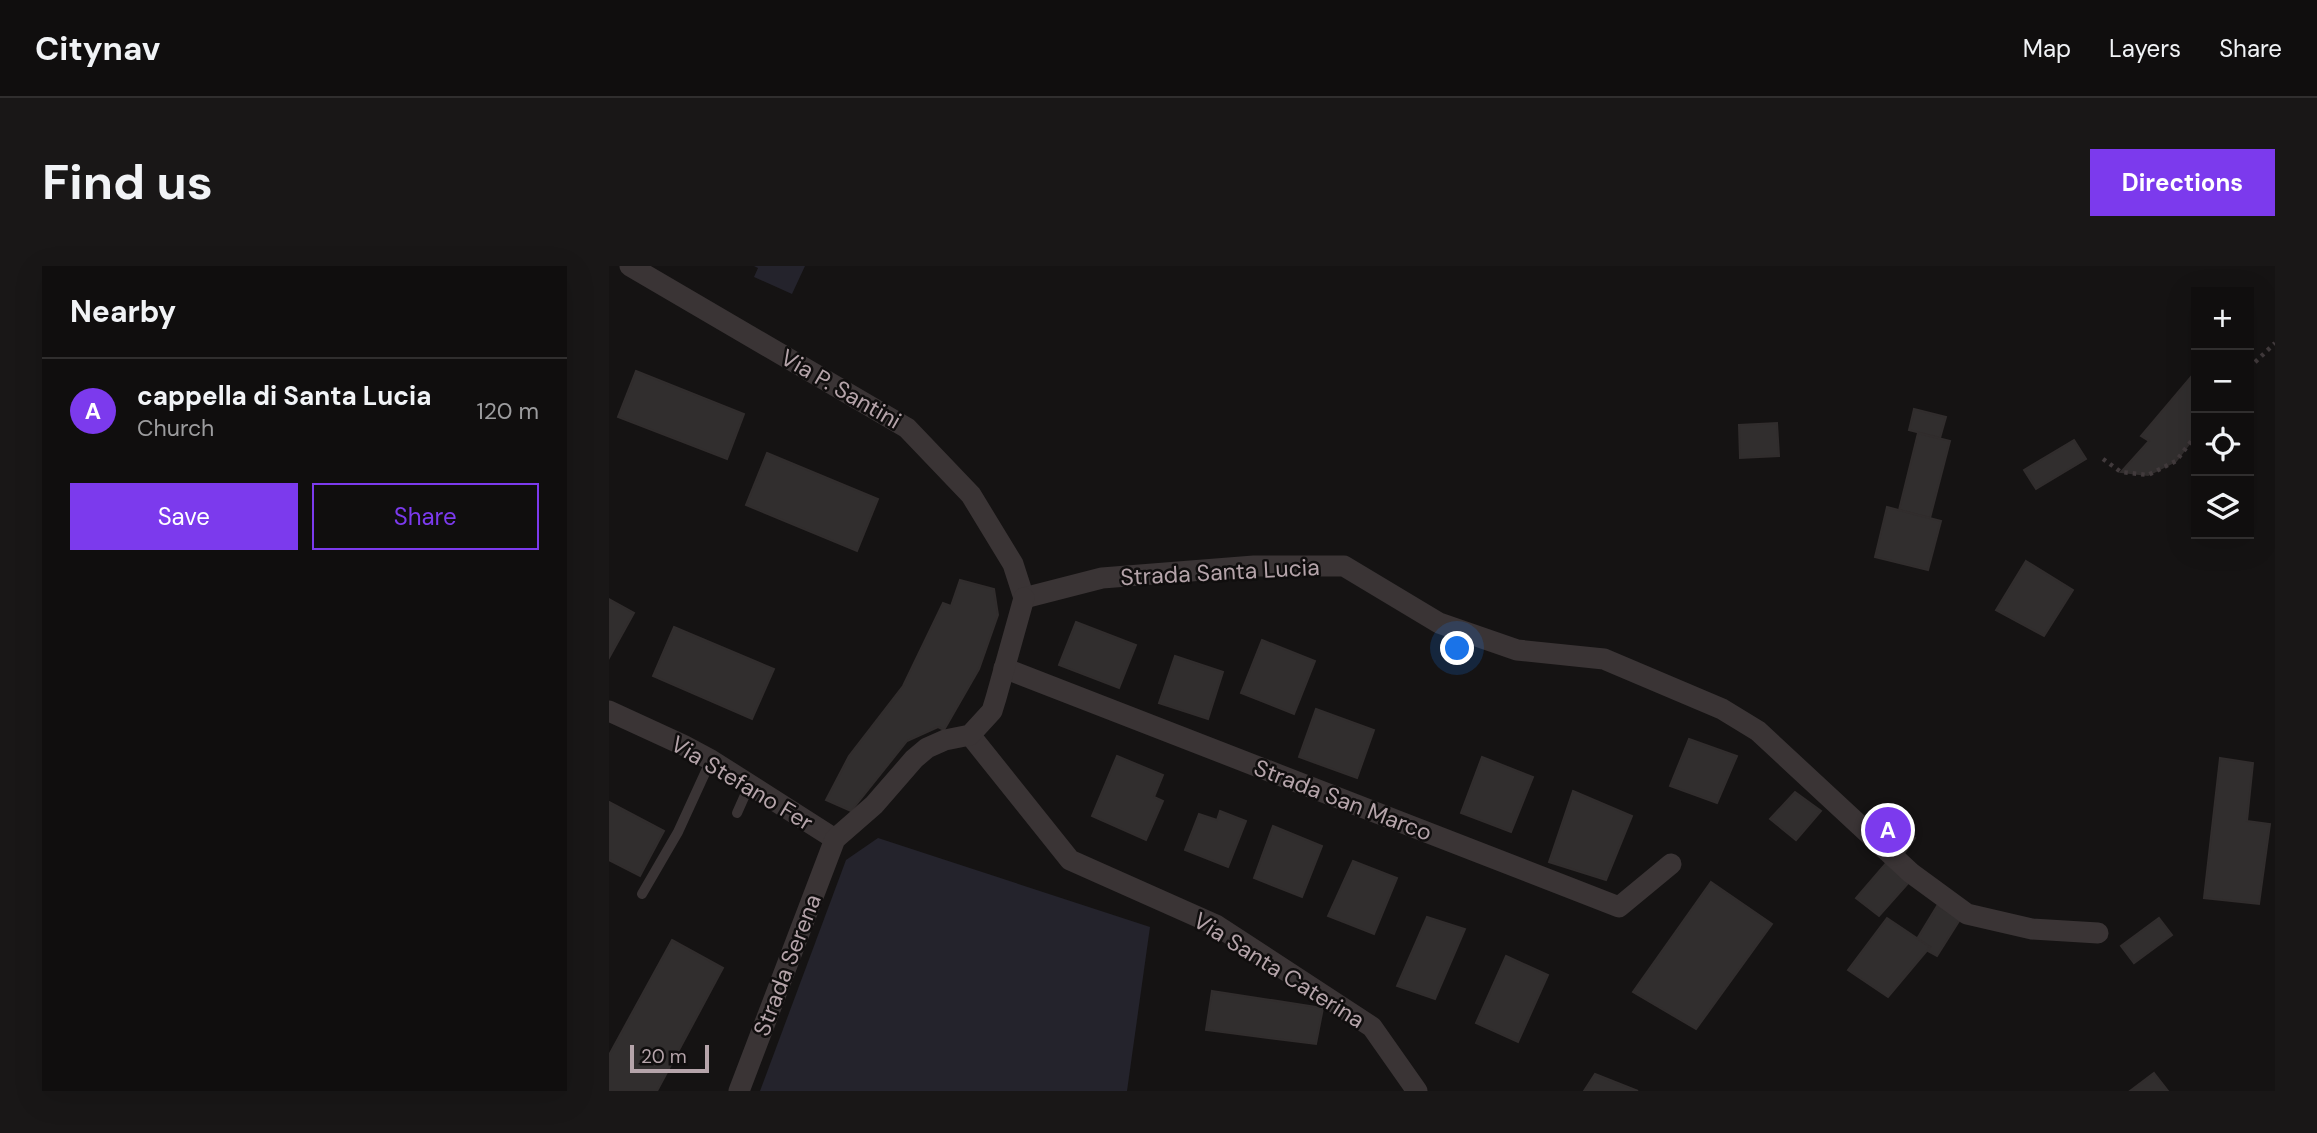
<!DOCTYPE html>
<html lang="en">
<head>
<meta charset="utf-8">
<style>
	body { margin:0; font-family:"DM Sans",sans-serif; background:#191717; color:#f1f3f6 }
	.controls { position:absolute; right:21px; top:21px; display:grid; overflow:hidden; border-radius:0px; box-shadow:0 7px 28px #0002 }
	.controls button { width:63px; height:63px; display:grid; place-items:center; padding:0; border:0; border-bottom:2px solid #302e2e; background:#100e0e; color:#f1f3f6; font:35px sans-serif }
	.scale { position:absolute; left:21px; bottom:18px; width:79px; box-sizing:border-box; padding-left:7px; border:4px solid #b5a4aa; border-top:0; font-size:19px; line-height:24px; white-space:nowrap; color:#b5a4aa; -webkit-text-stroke:5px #100e0e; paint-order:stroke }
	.you { position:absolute; left:849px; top:383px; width:24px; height:24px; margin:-18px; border:5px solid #fff; border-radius:50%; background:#1a73e8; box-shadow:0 0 0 10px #1a73e833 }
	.badge { display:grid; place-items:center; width:46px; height:46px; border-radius:50%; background:#7c3aed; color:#fff; font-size:23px; font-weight:700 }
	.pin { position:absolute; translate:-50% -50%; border:4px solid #fff; box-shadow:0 2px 7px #0006 }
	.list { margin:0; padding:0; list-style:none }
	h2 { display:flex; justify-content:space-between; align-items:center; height:91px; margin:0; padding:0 28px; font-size:30px }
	h2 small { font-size:23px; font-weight:400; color:#9c9c9e }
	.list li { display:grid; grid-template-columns:46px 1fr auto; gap:21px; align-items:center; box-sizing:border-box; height:105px; padding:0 28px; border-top:2px solid #302e2e }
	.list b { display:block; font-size:26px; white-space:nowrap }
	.list p { margin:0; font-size:23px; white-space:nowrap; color:#9c9c9e }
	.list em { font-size:23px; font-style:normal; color:#9c9c9e }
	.actions { display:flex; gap:14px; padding:21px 28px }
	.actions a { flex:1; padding:16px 0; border:2px solid #7c3aed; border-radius:0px; text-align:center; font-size:24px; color:#7c3aed }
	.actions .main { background:#7c3aed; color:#fff }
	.icon { flex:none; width:38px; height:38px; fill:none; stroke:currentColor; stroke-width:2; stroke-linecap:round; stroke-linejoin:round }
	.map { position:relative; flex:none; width:1666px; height:825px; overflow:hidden; border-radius:0px }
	header { display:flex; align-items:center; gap:42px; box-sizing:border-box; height:98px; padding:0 35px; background:#100e0e; border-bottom:2px solid #302e2e }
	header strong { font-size:33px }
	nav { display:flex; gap:38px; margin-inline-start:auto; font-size:24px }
	.intro { display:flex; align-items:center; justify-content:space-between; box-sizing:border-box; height:168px; padding:0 42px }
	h1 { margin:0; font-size:49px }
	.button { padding:18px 32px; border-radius:0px; background:#7c3aed; color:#fff; font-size:24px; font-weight:700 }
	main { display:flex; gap:42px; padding:0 42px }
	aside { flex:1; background:#100e0e; border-radius:0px; box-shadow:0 7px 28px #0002 }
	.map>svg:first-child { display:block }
	.green { fill:#24232c }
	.building { fill:#312e2e; stroke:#312d2d; stroke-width:2 }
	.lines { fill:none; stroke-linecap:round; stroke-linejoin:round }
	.path { stroke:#413a3c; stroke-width:4.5; stroke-dasharray:3.5 5; stroke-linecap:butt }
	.lane { stroke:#3a3435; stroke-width:10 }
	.street { stroke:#3a3435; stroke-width:21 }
	.labels { text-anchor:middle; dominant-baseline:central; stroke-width:5; stroke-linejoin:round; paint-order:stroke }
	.street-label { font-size:23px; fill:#b5a4aa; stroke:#100e0e }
</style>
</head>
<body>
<header>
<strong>Citynav</strong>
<nav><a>Map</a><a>Layers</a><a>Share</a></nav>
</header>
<div class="intro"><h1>Find us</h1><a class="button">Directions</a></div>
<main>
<aside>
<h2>Nearby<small></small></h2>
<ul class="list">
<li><span class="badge">A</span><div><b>cappella di Santa Lucia</b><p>Church</p></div><em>120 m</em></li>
</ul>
<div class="actions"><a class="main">Save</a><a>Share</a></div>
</aside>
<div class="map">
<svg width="1666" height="825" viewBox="0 0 1666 825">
	<rect width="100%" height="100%" fill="#151313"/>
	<!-- green -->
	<g class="green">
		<path d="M 145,0 L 196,0 L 183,28 L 145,11 L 149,2 Z"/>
		<path d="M 269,572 L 541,661 L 518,825 L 151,825 L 237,594 Z"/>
	</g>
	<!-- building -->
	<g class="building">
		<path d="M 27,105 L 135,148 L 118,193 L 9,151 Z"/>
		<path d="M 1587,105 L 1587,169 L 1567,195 L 1539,209 L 1512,206 L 1540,175 L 1532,170 Z"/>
		<path d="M 1305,143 L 1337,151 L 1331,172 L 1300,164 Z"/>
		<path d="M 1168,157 L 1170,190 L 1131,192 L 1130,159 Z"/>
		<path d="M 1309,167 L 1341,175 L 1321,252 L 1290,244 Z"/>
		<path d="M 1465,174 L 1477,193 L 1427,223 L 1415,204 Z"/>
		<path d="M 158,187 L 269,233 L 248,285 L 137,239 Z"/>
		<path d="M 1278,241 L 1332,255 L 1319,304 L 1266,291 Z"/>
		<path d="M 1417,295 L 1464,324 L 1435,370 L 1387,344 Z"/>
		<path d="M 351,314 L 385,323 L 389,349 L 370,403 L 335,464 L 329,461 L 298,475 L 242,545 L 217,534 L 240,490 L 294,420 L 334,337 L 342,340 Z"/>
		<path d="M 0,333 L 25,347 L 0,392 Z"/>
		<path d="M 467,356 L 527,379 L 510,422 L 450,399 Z"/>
		<path d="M 65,361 L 165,403 L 143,453 L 44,410 Z"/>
		<path d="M 653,374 L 706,395 L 685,448 L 632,427 Z"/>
		<path d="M 566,390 L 614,406 L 599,453 L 550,437 Z"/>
		<path d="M 707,443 L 765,464 L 748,512 L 690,491 Z"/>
		<path d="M 1080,473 L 1128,490 L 1108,537 L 1061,520 Z"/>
		<path d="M 508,490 L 554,509 L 545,531 L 554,535 L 537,574 L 483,550 Z"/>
		<path d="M 873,491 L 924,511 L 902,566 L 852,547 Z"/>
		<path d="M 1611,492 L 1644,497 L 1638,555 L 1661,558 L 1650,638 L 1595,632 Z"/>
		<path d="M 964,525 L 1023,550 L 997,614 L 940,596 Z"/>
		<path d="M 1186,526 L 1212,545 L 1187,574 L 1161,553 Z"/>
		<path d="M 0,536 L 55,565 L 31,610 L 0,594 Z"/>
		<path d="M 1268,543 L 1306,572 L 1292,592 L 1253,556 Z"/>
		<path d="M 611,545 L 637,555 L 619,601 L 576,584 L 590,548 L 608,554 Z"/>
		<path d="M 664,560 L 713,580 L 693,631 L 645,612 Z"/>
		<path d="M 744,595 L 788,612 L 765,668 L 719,650 Z"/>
		<path d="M 1279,595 L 1301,615 L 1270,650 L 1247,632 Z"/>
		<path d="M 1102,616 L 1163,658 L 1087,763 L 1024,726 Z"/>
		<path d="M 1328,640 L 1352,652 L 1328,690 L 1319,685 L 1321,681 L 1308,673 Z"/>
		<path d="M 818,651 L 856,663 L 826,733 L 788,720 Z"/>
		<path d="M 1278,652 L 1321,681 L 1279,731 L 1239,704 Z"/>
		<path d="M 1550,652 L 1563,669 L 1525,697 L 1512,680 Z"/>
		<path d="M 63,674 L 114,702 L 48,825 L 0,825 L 0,789 Z"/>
		<path d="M 897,690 L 939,709 L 909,776 L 867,757 Z"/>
		<path d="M 603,725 L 714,742 L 707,778 L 597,764 Z"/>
		<path d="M 1545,807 L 1559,825 L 1521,825 Z"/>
		<path d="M 986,808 L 1029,825 L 975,825 Z"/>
	</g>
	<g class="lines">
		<!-- path -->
		<g class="path">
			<path d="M 1640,102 L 1666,77"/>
			<path d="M 1494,193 L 1512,206 L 1539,209 L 1567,195 L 1587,169"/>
		</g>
		<!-- lane -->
		<g class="lane">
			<path d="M 128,547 L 140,520"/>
			<path d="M 33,628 L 69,566 L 102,494"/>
		</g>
		<!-- street -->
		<g class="street">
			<path d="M 21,0 L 298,162 L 362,229 L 404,298 L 415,332"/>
			<path d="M 415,332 L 493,312 L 645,300 L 735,300 L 830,357 L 908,384 L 995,393 L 1113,443 L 1149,465 L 1302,607 L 1358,648 L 1423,663 L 1489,667"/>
			<path d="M 395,402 L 1010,641 L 1062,598"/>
			<path d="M 0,445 L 74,479 L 102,494 L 226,573"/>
			<path d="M 361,469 L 461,594 L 607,659 L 763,761 L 808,825"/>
			<path d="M 130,825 L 226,573 L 265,539 L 305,493 L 318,482 L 336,474 L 361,469 L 383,445 L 387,432 L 415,332"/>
		</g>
	</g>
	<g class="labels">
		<!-- street labels -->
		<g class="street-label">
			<text transform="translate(232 123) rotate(30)">Via P. Santini</text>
			<text transform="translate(611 306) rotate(-3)">Strada Santa Lucia</text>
			<text transform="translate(133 517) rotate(31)">Via Stefano Fer</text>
			<text transform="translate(734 534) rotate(21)">Strada San Marco</text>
			<text transform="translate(178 699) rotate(-69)">Strada Serena</text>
			<text transform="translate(670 704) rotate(32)">Via Santa Caterina</text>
		</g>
	</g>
</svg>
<div class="controls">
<button>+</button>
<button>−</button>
<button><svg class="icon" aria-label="locate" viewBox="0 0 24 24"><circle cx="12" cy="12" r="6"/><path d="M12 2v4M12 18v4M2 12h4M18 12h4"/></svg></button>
<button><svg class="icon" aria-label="layers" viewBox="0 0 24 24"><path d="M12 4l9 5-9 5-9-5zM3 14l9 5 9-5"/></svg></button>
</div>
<div class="scale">20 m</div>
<div class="you"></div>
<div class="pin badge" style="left:1279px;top:564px">A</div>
</div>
</main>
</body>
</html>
